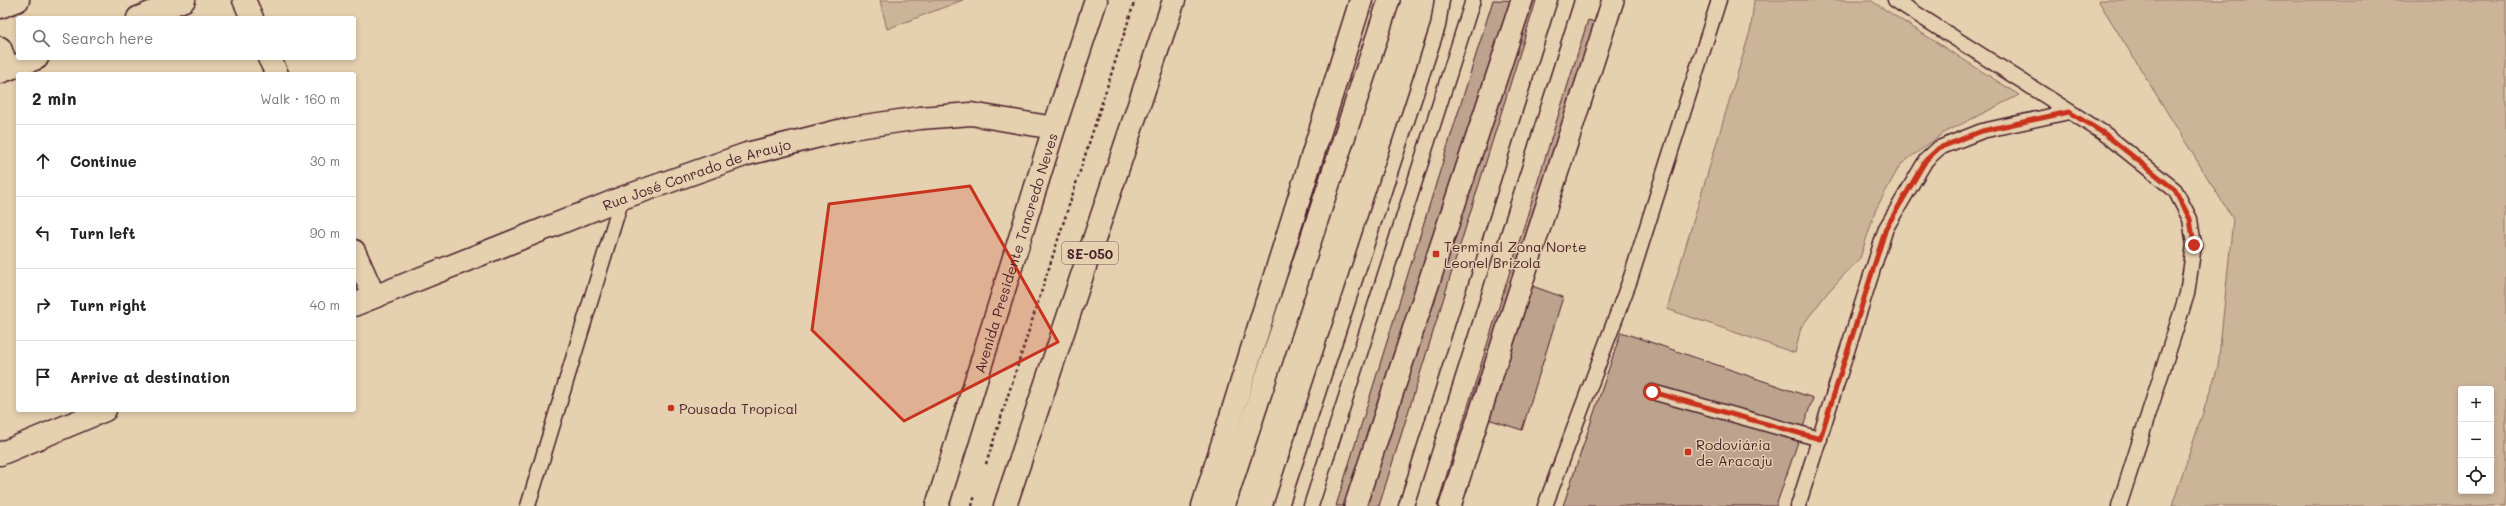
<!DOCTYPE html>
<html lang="en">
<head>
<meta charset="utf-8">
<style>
	body { margin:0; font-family:Mali,sans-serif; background:#f2f2f2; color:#222 }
	.controls { position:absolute; right:12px; bottom:12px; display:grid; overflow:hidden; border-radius:4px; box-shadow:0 2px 6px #0003 }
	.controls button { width:36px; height:36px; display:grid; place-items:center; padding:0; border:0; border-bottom:1px solid #e0e0e0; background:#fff; color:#222; font:20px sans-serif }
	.stop { position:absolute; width:12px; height:12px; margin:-9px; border:3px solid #c8321e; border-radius:50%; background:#fff }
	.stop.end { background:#c8321e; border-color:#fff; box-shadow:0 1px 4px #0008 }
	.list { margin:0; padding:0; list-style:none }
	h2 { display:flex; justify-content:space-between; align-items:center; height:52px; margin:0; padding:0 16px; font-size:17px }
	h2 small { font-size:13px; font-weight:400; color:#767676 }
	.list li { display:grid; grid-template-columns:26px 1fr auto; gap:12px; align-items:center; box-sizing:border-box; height:72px; padding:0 16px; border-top:1px solid #e0e0e0 }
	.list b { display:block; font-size:15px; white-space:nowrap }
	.list em { font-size:13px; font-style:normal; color:#767676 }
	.icon { flex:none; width:22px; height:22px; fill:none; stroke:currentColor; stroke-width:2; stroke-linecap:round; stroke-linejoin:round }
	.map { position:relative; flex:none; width:2506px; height:506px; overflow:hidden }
	.search { position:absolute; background:#fff; box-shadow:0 2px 6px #0003; left:16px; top:16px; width:340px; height:44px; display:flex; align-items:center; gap:10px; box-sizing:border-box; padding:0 14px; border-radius:4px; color:#767676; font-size:15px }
	.panel { position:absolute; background:#fff; box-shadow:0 2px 6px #0003; left:16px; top:72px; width:340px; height:340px; border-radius:4px }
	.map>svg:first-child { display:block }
	.green { fill:#ccb499; stroke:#8b6a62; fill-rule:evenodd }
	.building { fill:#bda28d; stroke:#4a1f2b }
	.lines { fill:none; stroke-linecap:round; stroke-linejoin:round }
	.service-casing { stroke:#4a1f2b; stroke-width:17 }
	.pedestrian-casing { stroke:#4a1f2b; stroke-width:24 }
	.minor-casing { stroke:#4a1f2b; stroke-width:25 }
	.tertiary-casing { stroke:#4a1f2b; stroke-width:25 }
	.primary-casing { stroke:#4a1f2b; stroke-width:25 }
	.path { stroke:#4a1f2b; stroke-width:2.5; stroke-dasharray:3 3; stroke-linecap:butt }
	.service { stroke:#e5d0af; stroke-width:14 }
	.pedestrian { stroke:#e5d0af; stroke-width:21 }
	.minor { stroke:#e5d0af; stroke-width:22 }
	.tertiary { stroke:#e5d0af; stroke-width:22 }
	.primary { stroke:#e5d0af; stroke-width:22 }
	.route { stroke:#c8321e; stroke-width:5 }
	.marked { fill:#c8321e; fill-opacity:0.2; stroke:#c8321e; stroke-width:3; stroke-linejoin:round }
	.poi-dot { fill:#c8321e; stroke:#e5d0af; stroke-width:1.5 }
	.labels { text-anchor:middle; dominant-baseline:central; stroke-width:3; stroke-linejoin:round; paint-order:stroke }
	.shield { fill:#e5d0af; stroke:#785453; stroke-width:1 }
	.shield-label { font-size:13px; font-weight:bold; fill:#4a1f2b }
	.street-label { font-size:14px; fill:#4a1f2b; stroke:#e5d0af }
	.poi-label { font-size:14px; fill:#4a1f2b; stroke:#e5d0af; text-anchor:start }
</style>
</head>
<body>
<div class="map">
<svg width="2506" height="506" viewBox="0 0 2506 506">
	<rect width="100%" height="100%" fill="#e5d0af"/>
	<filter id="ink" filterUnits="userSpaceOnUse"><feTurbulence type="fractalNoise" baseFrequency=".025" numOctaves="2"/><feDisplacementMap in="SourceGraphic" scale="8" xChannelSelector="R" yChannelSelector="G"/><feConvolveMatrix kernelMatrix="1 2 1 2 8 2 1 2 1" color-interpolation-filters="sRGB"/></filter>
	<g filter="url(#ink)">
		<!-- green -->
		<g class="green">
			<path d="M 880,0 L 963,0 L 887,29 Z"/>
			<path d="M 1754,0 L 1870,0 L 2019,95 L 1942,134 L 1900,165 L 1876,209 L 1860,258 L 1828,292 L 1801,327 L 1795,353 L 1667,309 L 1751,28 Z"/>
			<path d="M 2098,0 L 2506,0 L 2506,506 L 2172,506 L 2218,367 L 2233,219 ZM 2461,389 L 2491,389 L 2491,491 L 2461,491 Z"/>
		</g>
		<!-- building -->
		<g class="building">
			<path d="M 1493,0 L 1536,1 L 1379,506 L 1336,506 Z"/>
			<path d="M 1588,20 L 1612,27 L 1532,286 L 1563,297 L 1522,430 L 1488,419 L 1461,506 L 1437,506 Z"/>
			<path d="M 1621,332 L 1813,398 L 1776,506 L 1563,506 Z"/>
		</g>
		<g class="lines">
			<!-- service casing -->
			<g class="service-casing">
				<g id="service">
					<path d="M 1895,0 L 2105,134 L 2175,190 L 2190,219 L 2194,245 L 2187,294 L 2119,506"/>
					<path d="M 1652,392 L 1820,439"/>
					<path d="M 528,506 L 622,198"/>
					<path d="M 1281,506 L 1438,26 L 1442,0"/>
					<path d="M 1311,506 L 1473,0"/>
					<path d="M 1406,506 L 1566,0"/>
					<path d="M 1545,506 L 1630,280 L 1719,0"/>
					<path d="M 1798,506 L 1886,228 L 1926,160 L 1939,148 L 1982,131 L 2069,112"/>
				</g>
			</g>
			<!-- pedestrian casing -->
			<g class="pedestrian-casing">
				<g id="pedestrian">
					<path d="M 1224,506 L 1389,0"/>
					<path d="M 1355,506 L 1522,0"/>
					<path d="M 1450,506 L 1613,0"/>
				</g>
			</g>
			<!-- minor casing -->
			<g class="minor-casing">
				<g id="minor">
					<path d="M 244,0 L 252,18"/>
					<path d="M 269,58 L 277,74"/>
					<path d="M 354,251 L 374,296"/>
					<path id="s1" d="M 354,305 L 622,198 L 747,154 L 851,128 L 920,118 L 971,114 L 1054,128"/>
					<path d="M 0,454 L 105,410"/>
					<path d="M 1203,506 L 1361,0"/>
				</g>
			</g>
			<!-- tertiary casing -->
			<g class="tertiary-casing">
				<g id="tertiary">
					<path d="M 0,7 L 18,0"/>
					<path d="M 138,18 L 184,0"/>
					<path d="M 0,48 L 8,69"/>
					<path d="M 0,72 L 37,58"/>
				</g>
			</g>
			<!-- primary casing -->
			<g class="primary-casing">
				<g id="primary">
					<path id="s2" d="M 937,506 L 1054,128 L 1096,0"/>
					<path d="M 1005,506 L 1174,0"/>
				</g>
			</g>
			<!-- path -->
			<g class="path">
				<path d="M 986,464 L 1135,0"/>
				<path d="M 972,506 L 975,495"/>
			</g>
			<!-- service -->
			<use href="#service" class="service"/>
			<!-- pedestrian -->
			<use href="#pedestrian" class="pedestrian"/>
			<!-- minor -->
			<use href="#minor" class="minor"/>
			<!-- tertiary -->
			<use href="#tertiary" class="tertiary"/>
			<!-- primary -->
			<use href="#primary" class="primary"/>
		</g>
	</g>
	<g class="lines" filter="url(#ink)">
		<!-- route -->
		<path class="route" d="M 1652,392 L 1820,439 L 1886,228 L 1926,160 L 1939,148 L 1982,131 L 2069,112 L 2105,134 L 2175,190 L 2190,219 L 2194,245"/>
	</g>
	<!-- marked area -->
	<path class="marked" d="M 970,186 L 1058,342 L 904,421 L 812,330 L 829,204 Z"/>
	<!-- markers -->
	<g class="poi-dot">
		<rect x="1432" y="250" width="8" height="8" rx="2"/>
		<circle cx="671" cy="408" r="4"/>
		<rect x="1684" y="448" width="8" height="8" rx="2"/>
	</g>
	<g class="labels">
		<!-- shield labels -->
		<rect class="shield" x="1062" y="242" width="56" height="22" rx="3"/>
		<g class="shield-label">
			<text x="1090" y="253">SE-050</text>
		</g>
		<!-- street labels -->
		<g class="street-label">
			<text stroke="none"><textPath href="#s1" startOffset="367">Rua José Conrado de Araujo</textPath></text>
			<text stroke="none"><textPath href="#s2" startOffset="265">Avenida Presidente Tancredo Neves</textPath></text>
		</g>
		<!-- poi labels -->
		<g class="poi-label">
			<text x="1444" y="246">Terminal Zona Norte<tspan x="1444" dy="16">Leonel Brizola</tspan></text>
			<text x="679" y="408">Pousada Tropical</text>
			<text x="1696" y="444">Rodoviária<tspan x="1696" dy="16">de Aracaju</tspan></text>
		</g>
	</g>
</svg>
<div class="controls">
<button>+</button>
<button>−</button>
<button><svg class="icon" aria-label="locate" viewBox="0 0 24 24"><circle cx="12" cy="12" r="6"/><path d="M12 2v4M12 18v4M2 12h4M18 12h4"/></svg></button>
</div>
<div class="stop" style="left:1652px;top:392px"></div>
<div class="stop end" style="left:2194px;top:245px"></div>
<div class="search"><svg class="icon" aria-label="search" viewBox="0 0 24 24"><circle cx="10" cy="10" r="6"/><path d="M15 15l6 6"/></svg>Search here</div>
<section class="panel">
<h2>2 min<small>Walk · 160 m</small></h2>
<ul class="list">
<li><svg class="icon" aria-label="ahead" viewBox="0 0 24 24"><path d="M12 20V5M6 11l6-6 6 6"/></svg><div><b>Continue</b></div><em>30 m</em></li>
<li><svg class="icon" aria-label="left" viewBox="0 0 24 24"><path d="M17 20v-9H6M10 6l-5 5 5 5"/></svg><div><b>Turn left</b></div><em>90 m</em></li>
<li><svg class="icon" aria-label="right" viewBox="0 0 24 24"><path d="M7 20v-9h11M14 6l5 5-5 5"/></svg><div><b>Turn right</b></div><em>40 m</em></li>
<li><svg class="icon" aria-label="arrive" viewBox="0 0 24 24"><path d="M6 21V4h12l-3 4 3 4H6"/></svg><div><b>Arrive at destination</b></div></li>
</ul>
</section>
</div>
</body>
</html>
